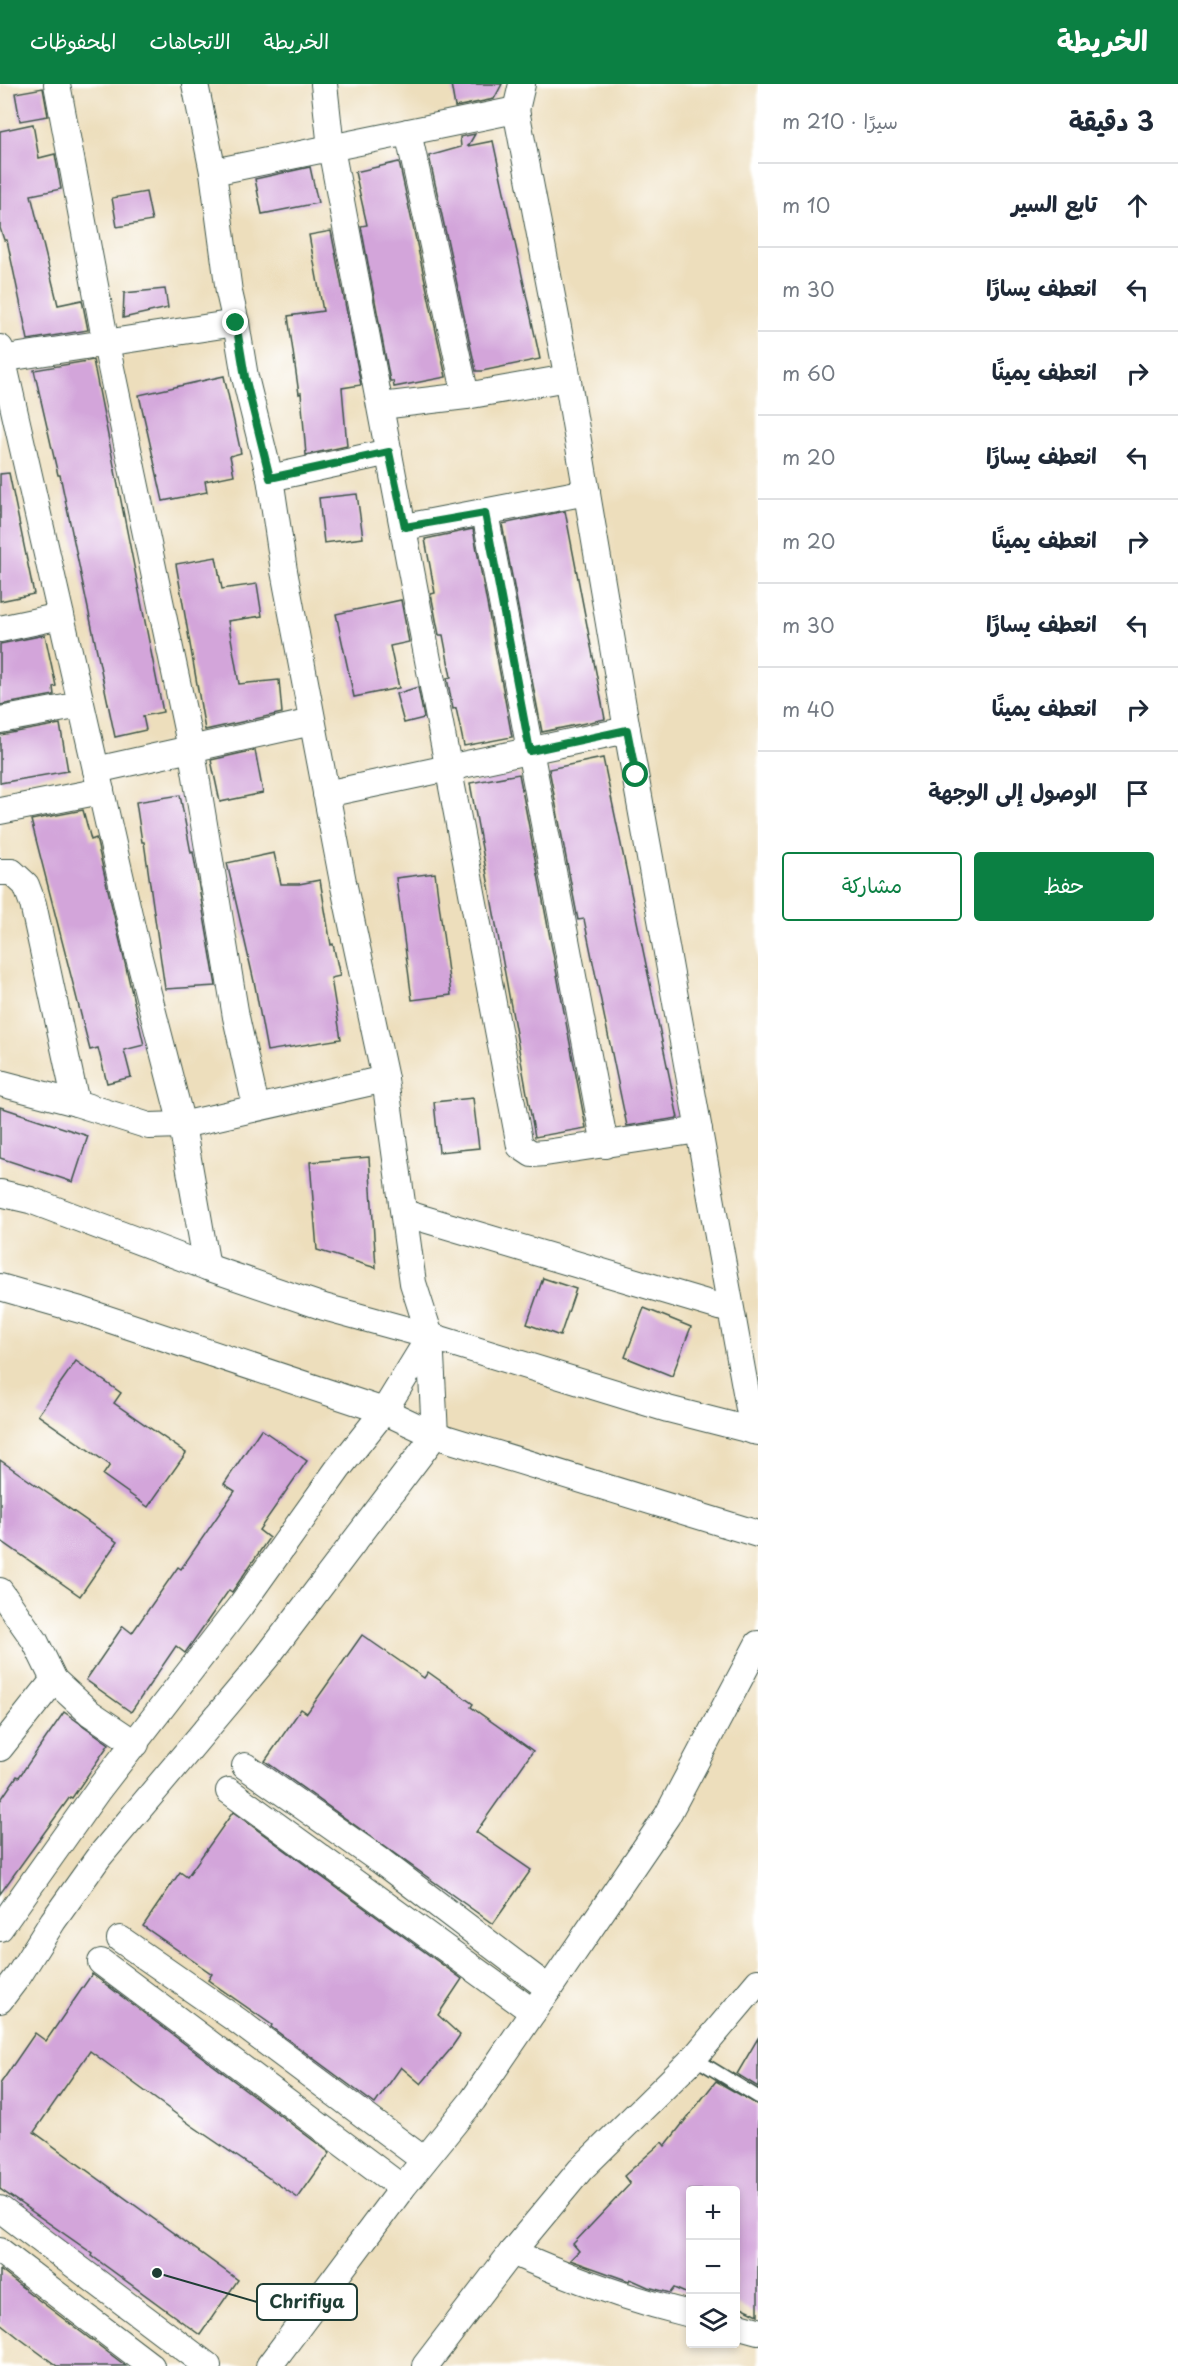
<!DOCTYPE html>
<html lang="ar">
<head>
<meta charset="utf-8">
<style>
	body { margin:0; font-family:"Playpen Sans","Playpen Sans Arabic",sans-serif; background:#f6f6f7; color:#1f2937; direction:rtl }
	.controls { position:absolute; right:18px; bottom:18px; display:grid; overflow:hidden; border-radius:6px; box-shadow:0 3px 9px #0003 }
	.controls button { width:54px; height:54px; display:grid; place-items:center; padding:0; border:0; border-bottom:2px solid #e0e1e3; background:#fff; color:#1f2937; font:30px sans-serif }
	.stop { position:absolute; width:18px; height:18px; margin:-14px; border:4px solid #0b8043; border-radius:50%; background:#fff }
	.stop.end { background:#0b8043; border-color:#fff; box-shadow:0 2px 6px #0008 }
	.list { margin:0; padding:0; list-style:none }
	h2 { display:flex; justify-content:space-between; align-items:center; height:78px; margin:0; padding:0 24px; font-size:26px }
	h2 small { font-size:20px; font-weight:400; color:#747a83 }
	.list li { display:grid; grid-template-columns:39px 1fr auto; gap:18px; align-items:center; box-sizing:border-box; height:84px; padding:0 24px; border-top:2px solid #e0e1e3 }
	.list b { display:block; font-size:22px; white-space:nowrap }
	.list em { font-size:20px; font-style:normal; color:#747a83 }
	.actions { display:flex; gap:12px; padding:18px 24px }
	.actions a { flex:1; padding:14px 0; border:2px solid #0b8043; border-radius:6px; text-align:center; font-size:21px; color:#0b8043 }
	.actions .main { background:#0b8043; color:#fff }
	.icon { flex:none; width:33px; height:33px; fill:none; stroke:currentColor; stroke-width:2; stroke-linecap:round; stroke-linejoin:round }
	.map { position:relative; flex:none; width:758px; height:2282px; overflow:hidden; direction:ltr }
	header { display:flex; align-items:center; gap:36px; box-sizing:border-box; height:84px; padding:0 30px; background:#0b8043; color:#fff }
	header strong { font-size:28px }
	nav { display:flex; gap:33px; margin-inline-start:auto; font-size:21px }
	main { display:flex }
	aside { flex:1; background:#fff }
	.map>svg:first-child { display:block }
	.building { fill:#d3a5da }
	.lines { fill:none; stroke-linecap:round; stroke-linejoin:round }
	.service-casing { stroke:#3e5548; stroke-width:15 }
	.minor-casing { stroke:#3e5548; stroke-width:28 }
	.service { stroke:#fff; stroke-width:12 }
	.minor { stroke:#fff; stroke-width:26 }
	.route { stroke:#0b8043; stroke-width:8 }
	.leader { fill:none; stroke:#1f3d34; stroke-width:2 }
	.callout-dot { fill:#1f3d34; stroke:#fff; stroke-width:2 }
	.callout { fill:#fff; stroke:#1f3d34; stroke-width:2 }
	.callout-label { font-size:18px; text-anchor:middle; font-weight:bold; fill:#1f3d34 }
</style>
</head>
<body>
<header>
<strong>الخريطة</strong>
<nav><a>الخريطة</a><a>الاتجاهات</a><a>المحفوظات</a></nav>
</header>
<main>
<aside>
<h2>3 دقيقة<small>سيرًا · 210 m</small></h2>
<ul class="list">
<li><svg class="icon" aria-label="ahead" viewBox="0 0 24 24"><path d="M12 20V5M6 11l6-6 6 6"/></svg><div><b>تابع السير</b></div><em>10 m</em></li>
<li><svg class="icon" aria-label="left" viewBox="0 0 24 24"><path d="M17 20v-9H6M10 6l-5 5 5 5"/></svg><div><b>انعطف يسارًا</b></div><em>30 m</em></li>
<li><svg class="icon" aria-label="right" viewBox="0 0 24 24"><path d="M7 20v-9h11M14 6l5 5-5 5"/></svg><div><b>انعطف يمينًا</b></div><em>60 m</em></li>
<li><svg class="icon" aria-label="left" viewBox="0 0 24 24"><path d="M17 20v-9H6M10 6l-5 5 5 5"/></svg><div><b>انعطف يسارًا</b></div><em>20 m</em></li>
<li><svg class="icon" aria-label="right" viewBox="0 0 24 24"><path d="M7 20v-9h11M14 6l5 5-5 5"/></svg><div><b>انعطف يمينًا</b></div><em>20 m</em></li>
<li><svg class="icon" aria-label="left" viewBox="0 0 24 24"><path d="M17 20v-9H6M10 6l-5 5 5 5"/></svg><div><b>انعطف يسارًا</b></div><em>30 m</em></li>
<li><svg class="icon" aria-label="right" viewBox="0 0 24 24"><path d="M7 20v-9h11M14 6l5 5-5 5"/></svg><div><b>انعطف يمينًا</b></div><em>40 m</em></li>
<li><svg class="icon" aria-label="arrive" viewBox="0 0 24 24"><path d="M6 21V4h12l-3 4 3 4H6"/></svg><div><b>الوصول إلى الوجهة</b></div></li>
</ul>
<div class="actions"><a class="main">حفظ</a><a>مشاركة</a></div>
</aside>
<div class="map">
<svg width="758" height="2282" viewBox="0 0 758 2282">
	<rect width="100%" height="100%" fill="#fff"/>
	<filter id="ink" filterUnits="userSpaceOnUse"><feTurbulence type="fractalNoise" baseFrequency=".0167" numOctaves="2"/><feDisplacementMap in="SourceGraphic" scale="12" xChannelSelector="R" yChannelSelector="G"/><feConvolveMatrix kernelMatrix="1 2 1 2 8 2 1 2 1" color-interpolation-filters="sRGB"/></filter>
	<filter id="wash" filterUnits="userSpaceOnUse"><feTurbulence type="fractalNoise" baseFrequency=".008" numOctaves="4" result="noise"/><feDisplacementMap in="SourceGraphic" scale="24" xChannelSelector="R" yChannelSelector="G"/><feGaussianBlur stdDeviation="1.35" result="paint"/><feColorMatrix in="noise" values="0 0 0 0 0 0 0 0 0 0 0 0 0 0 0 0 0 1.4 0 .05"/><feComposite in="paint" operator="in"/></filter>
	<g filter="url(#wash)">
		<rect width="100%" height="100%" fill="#eddebc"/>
		<g id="blocks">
			<!-- building -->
			<g class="building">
				<path d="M 451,0 L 502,0 L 494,15 L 455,23 Z"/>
				<path d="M 43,4 L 48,32 L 20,37 L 15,9 Z"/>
				<path d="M 33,40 L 39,74 L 55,70 L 61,105 L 31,111 L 58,221 L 82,216 L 88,246 L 28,256 L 7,156 L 4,156 L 0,144 L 0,47 Z"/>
				<path d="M 475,50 L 468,62 L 493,57 L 540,275 L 482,287 L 476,287 L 429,72 L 461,63 L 460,53 Z"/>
				<path d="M 399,78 L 446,293 L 394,303 L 393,297 L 390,297 L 361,142 L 367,141 L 355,88 Z"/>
				<path d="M 310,83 L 318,119 L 262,130 L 255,95 Z"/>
				<path d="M 146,108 L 152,137 L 117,143 L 112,114 Z"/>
				<path d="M 331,147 L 361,301 L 342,304 L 347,362 L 306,371 L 301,309 L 299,310 L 288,232 L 323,227 L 309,151 Z"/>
				<path d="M 165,205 L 168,224 L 123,234 L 124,209 Z"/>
				<path d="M 93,276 L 163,628 L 143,632 L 146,646 L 115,653 L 60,391 L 58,391 L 34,286 Z"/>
				<path d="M 224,292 L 241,369 L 230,372 L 234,391 L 205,397 L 207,408 L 163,417 L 139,311 Z"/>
				<path d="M 9,389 L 34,510 L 0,517 L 0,390 Z"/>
				<path d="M 357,410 L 363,454 L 324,459 L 319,414 Z"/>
				<path d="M 565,427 L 605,635 L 542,648 L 502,440 Z"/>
				<path d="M 473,445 L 512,653 L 464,662 L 456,624 L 453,625 L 447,594 L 451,593 L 443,551 L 439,551 L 431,510 L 435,509 L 425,455 Z"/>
				<path d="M 216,473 L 222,505 L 257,500 L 262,532 L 228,537 L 239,600 L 279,596 L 282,629 L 205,646 L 176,480 Z"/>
				<path d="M 401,516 L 409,558 L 390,562 L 399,604 L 354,613 L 336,530 Z"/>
				<path d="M 45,551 L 56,602 L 53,603 L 54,611 L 0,621 L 0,560 Z"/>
				<path d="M 418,603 L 424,634 L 404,639 L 396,610 Z"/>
				<path d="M 60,640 L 68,687 L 0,699 L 0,651 Z"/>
				<path d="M 255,666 L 263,709 L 220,718 L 211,676 Z"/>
				<path d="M 603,674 L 678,1034 L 627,1042 L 584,835 L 578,836 L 549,685 Z"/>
				<path d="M 519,690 L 586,1044 L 535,1053 L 470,699 Z"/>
				<path d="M 180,711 L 191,769 L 193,768 L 216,902 L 165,905 L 144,758 L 142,758 L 136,718 Z"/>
				<path d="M 83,726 L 91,756 L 96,754 L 144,961 L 124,966 L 131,993 L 107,999 L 98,964 L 90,966 L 31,736 Z"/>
				<path d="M 274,769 L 281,800 L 299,800 L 320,796 L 331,861 L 333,860 L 340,892 L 331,894 L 341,955 L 267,967 L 255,902 L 227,779 Z"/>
				<path d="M 435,789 L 451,911 L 412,916 L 396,794 Z"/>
				<path d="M 473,1014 L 479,1064 L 439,1068 L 434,1018 Z"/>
				<path d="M 0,1023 L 88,1052 L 73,1098 L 0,1074 Z"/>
				<path d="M 369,1073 L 376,1184 L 317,1166 L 310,1078 Z"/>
				<path d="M 543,1194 L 576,1205 L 560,1252 L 527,1240 Z"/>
				<path d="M 644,1224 L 691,1243 L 672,1292 L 625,1273 Z"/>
				<path d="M 76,1277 L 121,1309 L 114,1319 L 186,1369 L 148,1423 L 103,1391 L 110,1381 L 38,1331 Z"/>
				<path d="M 261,1345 L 307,1377 L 259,1446 L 269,1454 L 236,1502 L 232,1508 L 229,1506 L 185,1569 L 176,1562 L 131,1628 L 86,1596 L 123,1542 L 132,1549 L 178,1483 L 181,1485 L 235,1407 L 224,1400 Z"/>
				<path d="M 0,1376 L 117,1458 L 80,1512 L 0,1456 Z"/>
				<path d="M 362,1551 L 424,1594 L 428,1588 L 473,1620 L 471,1623 L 533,1667 L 476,1748 L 531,1786 L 493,1840 L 265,1677 L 301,1625 L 307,1629 Z"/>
				<path d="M 64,1628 L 109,1660 L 72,1714 L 70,1713 L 0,1810 L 0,1717 L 17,1692 L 19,1693 Z"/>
				<path d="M 233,1728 L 462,1895 L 438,1931 L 460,1951 L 449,1967 L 421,2000 L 401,1983 L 375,2020 L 271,1943 L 272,1941 L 208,1896 L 212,1890 L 143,1842 L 180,1788 L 187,1793 Z"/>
				<path d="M 92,1890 L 330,2069 L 298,2114 L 191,2041 L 90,1967 L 34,2048 L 238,2196 L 200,2251 L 92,2172 L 93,2170 L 0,2105 L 0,2000 L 35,1949 L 46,1957 Z"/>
				<path d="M 758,1954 L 758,2003 L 737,1990 Z"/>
				<path d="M 716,1997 L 758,2021 L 758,2231 L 735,2220 L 735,2106 L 690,2106 L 690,2211 L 674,2204 L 670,2209 L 648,2203 L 630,2195 L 629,2197 L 570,2176 L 579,2167 L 573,2160 L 630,2100 L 624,2092 L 662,2058 L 665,2062 Z"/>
				<path d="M 0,2186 L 40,2217 L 126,2282 L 57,2282 L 19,2254 L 0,2239 Z"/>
			</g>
		</g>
	</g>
	<g filter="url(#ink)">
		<use href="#blocks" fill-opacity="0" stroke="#3e5548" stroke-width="1.5"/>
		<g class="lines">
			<!-- service casing -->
			<g class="service-casing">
				<path id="service" d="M 694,1974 L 758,2013"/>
			</g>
			<!-- minor casing -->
			<g class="minor-casing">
				<g id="minor">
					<path d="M 57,0 L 106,260 L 193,674 L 236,933 L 256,1023"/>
					<path d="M 195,0 L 213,88"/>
					<path d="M 324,0 L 331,64 L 520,1062 L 532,1070 L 545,1069 L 699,1046"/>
					<path d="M 516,26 L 522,0"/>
					<path d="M 408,48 L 466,312"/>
					<path d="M 236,239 L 229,208 L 213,88 L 516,26 L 565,280 L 627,646"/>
					<path d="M 0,264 L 138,870 L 182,1041 L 207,1183"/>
					<path d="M 0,275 L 236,239 L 245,293 L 270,394 L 284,487 L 343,798 L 385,995 L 413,1199 L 430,1252 L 435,1351 L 266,1574 L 98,1774 L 53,1837 L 19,1891 L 0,1916"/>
					<path d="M 381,322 L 466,312 L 567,294"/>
					<path d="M 270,394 L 389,368"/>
					<path d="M 485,429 L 605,1061"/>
					<path d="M 405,443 L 587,408"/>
					<path d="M 0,545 L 61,532"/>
					<path d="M 0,636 L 81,621"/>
					<path d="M 96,686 L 312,638"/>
					<path d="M 326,710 L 627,646 L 753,1347"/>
					<path d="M 0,727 L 101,707"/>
					<path d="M 0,788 L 12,788 L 26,801 L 33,820 L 76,1019"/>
					<path d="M 0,999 L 76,1019 L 149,1042 L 182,1041 L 385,995"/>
					<path d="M 0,1109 L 30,1116 L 207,1183 L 324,1223 L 430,1252 L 668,1325 L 758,1348"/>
					<path d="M 404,1129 L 730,1226"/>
					<path d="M 0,1203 L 84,1227 L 384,1327 L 435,1351 L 758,1450"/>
					<path d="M 0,1507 L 35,1557 L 54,1596 L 90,1629 L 136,1660"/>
					<path d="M 0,1664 L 54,1596"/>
					<path d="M 245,1682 L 382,1778 L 549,1905"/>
					<path d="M 229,1707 L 533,1928"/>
					<path d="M 0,1844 L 98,1706 L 241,1521 L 338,1385 L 384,1327 L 430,1252"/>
					<path d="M 120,1855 L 238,1937 L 424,2076"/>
					<path d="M 101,1878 L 402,2104"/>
					<path d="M 0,2125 L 208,2282"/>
					<path d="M 0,2167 L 151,2282"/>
					<path d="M 512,2168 C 570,2194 628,2215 690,2230"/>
					<path d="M 736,2241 L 758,2247"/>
					<path d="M 269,2282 L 402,2104 L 473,2016 L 667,1732 L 758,1560"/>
					<path d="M 425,2282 L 512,2168 L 580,2086 L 694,1974 L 758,1898"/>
				</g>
			</g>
			<!-- service -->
			<use href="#service" class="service"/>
			<!-- minor -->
			<use href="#minor" class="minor"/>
		</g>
	</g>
	<g class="lines" filter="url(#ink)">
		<!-- route -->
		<path class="route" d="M 236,239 L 245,293 L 270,394 L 389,368 L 405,443 L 485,429 L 530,667 L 627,646 L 636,691"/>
	</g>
	<!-- callouts -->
	<path class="leader" d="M157 2189L257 2218"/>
	<circle class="callout-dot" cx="157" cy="2189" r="6"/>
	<rect class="callout" x="257" y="2200" width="100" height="36" rx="6"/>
	<g class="callout-label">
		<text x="307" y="2224">Chrifiya</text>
	</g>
</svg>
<div class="controls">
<button>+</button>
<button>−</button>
<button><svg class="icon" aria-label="layers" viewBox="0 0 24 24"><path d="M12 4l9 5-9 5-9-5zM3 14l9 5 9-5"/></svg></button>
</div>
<div class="stop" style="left:636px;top:691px"></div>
<div class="stop end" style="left:236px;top:239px"></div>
</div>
</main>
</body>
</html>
